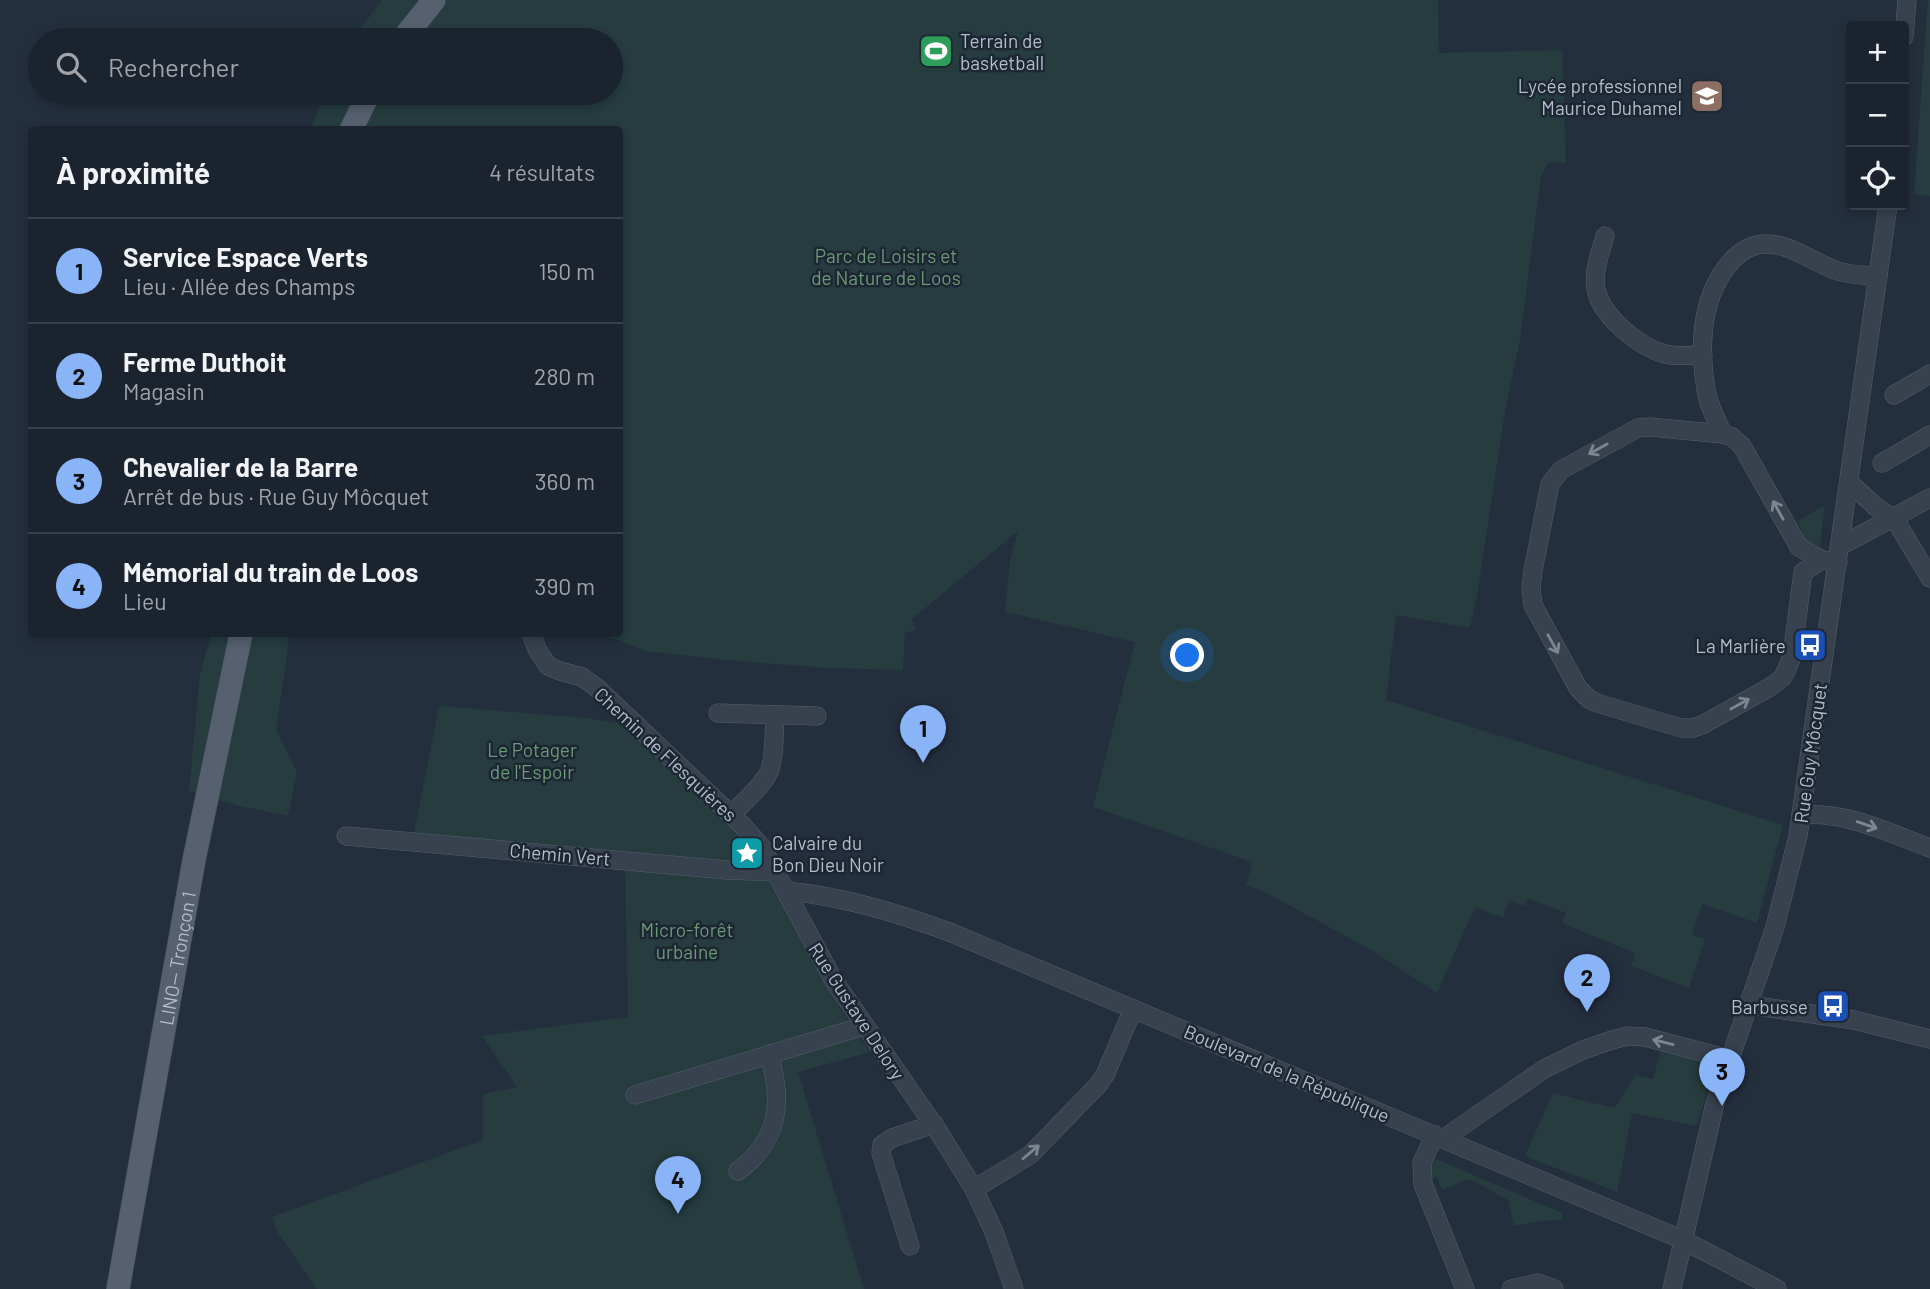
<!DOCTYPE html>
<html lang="fr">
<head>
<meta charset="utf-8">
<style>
	body { margin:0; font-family:Barlow,sans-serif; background:#282f3a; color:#f1f3f6 }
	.controls { position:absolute; right:21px; top:21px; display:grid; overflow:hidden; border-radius:7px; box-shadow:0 4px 10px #0003 }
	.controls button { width:63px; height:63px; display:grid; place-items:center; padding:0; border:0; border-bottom:2px solid #39404a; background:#1b232e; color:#f1f3f6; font:35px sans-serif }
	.you { position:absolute; left:1188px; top:656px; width:24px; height:24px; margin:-18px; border:5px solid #fff; border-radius:50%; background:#1a73e8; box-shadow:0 0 0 10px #1a73e833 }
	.badge { display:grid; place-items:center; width:46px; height:46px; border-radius:50%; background:#8ab4f8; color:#111; font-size:23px; font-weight:700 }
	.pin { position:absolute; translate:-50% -58px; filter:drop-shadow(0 2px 4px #0008) }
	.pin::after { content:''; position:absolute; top:37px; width:24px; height:21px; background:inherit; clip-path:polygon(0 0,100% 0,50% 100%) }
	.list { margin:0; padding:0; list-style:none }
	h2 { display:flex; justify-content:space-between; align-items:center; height:91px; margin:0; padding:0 28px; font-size:30px }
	h2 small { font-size:23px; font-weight:400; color:#a0a4aa }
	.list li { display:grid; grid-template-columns:46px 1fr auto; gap:21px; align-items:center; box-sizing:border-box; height:105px; padding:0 28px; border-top:2px solid #39404a }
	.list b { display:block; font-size:26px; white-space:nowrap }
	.list p { margin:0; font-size:23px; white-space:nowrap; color:#a0a4aa }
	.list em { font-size:23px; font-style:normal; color:#a0a4aa }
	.icon { flex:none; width:38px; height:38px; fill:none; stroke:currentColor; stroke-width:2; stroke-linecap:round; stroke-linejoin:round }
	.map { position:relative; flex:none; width:1930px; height:1289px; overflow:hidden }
	.search { position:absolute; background:#1b232e; box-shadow:0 4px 10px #0003; left:28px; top:28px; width:595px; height:77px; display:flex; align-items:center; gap:18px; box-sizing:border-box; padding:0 24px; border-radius:38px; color:#a0a4aa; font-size:26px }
	.panel { position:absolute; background:#1b232e; box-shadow:0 4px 10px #0003; left:28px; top:126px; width:595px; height:511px; border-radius:7px }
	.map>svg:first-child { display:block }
	.green { fill:#263c3f }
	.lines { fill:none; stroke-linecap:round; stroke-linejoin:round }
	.minor-casing { stroke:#565f6c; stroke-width:19 }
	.major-casing { stroke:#414a57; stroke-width:24 }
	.minor { stroke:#38414e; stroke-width:18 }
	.major { stroke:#56606e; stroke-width:23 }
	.oneway { stroke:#7c8592 }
	.labels { text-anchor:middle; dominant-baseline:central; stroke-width:5; stroke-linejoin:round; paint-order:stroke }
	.poi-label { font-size:19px; fill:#b4bcc9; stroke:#1d2633; text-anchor:end }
	.park-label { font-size:19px; fill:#6b9a76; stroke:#1d2633 }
	.street-label { font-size:19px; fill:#b4bcc9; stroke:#1d2633 }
</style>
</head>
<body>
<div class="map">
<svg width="1930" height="1289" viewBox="0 0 1930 1289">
	<rect width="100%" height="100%" fill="#242f3e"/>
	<!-- green -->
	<g class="green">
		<path d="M 382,0 L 1438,0 L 1439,53 L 1562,50 L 1566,163 L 1549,162 L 1541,176 L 1520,340 L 1505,411 L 1478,590 L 1470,628 L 1396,615 L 1386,700 L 1783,825 L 1757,923 L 1702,904 L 1692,935 L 1705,939 L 1689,988 L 1631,966 L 1635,953 L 1564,924 L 1562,923 L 1566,913 L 1528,898 L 1524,906 L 1509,900 L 1503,918 L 1475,907 L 1437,993 L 1373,951 L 1265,892 L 1246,885 L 1252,862 L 1093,807 L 1135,642 L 1005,612 L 1010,561 L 1018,531 L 912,619 L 915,630 L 905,633 L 903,670 L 829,668 L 736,661 L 645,651 L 603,634 L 620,634 L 620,130 L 311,130 L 324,93 L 611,93 L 611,40 L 352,40 Z"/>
		<path d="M 1928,0 L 1930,0 L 1930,196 L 1914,194 Z"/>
		<path d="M 1825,505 L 1820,546 L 1807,541 L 1797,521 Z"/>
		<path d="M 211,634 L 290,634 L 276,729 L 297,772 L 288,816 L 236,805 L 189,791 L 200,675 Z"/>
		<path d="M 439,706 L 587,718 L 622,724 L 741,834 L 738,866 L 414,833 Z"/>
		<path d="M 625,866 L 770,881 L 778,891 C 806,947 832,1002 870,1052 L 798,1072 L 864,1289 L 317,1289 L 278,1233 L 272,1217 L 483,1140 L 483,1094 L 517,1087 L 482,1036 L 628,1017 Z"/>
		<path d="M 1661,1050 L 1714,1066 L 1697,1126 L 1632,1113 L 1617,1192 L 1525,1156 L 1553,1093 L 1614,1108 L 1636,1075 L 1653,1079 Z"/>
		<path d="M 1431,1157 L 1562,1213 L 1563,1220 L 1539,1221 L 1514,1226 L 1508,1200 L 1469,1179 L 1442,1190 L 1437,1177 L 1428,1179 Z"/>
	</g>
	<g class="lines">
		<!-- minor casing -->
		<g class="minor-casing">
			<g id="minor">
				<path d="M 1904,37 L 1907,0"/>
				<path d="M 1605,236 C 1600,253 1593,272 1596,289 C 1601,316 1639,347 1665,354 C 1677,357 1691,355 1703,355"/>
				<path d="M 1894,395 L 1930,374"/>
				<path d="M 1723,434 C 1716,419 1708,405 1706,389 C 1702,365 1701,337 1706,313 C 1712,285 1732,245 1765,244 C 1790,243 1812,262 1835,270 C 1848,275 1864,275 1878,277"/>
				<path d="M 1882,463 L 1930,435"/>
				<path d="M 1850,483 L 1876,507 L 1894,518"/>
				<path d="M 1894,518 L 1930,578"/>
				<path d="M 1840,546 L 1930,498"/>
				<path d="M 1822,560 L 1803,572 L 1792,656 L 1786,671 L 1782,678 L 1770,687 L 1704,724 L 1693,728 L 1681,728 L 1597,703 L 1589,699 L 1578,688 L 1533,605 L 1531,588 L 1533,571 L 1550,484 L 1561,470 L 1638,428 L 1650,427 L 1723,434 L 1732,437 L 1742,446 L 1799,547 L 1822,560 L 1838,562"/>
				<path d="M 531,634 L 538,651 L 548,666 L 560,671 L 582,677 L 596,687 L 744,827 L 763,849 L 834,981 L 938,1131 L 974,1189 L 994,1232 L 1014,1289"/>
				<path d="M 718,713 L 817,716"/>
				<path d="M 731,815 C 743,802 761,788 769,772 C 775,757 774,731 775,715"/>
				<path d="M 1801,815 C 1846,811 1889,833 1930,848"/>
				<path d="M 346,836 L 727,870 L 775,872"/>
				<path d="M 785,891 C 843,896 897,913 952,933 L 1683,1240 L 1777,1289"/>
				<path d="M 1749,1005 L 1854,1020 L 1930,1039"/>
				<path d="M 635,1095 L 864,1026"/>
				<path d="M 1435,1135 L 1422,1162 L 1423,1184 L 1465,1289"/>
				<path d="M 1443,1139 L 1544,1069 L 1583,1050 L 1612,1040 L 1628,1036 L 1645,1037 L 1729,1059"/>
				<path d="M 738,1171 C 780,1140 783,1101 769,1054"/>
				<path d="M 974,1189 L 1030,1155 L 1098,1085 L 1105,1075 L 1133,1009"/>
				<path d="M 910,1246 L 881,1153 L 882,1145 L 892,1138 L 934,1124"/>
				<path d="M 1511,1289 L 1538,1283 L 1554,1289"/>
				<path d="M 1672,1289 L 1715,1103 L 1775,927 L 1798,836 L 1888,205"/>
			</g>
		</g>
		<!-- major casing -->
		<g class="major-casing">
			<g id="major">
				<path d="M 402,40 L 434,0"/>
				<path d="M 351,130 L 369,93"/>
				<path id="s1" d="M 118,1289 L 194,860 L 241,634"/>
			</g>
		</g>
		<!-- minor -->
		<use href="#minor" class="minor"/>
		<!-- major -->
		<use href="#major" class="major"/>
	</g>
	<!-- one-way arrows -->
	<defs><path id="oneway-shaft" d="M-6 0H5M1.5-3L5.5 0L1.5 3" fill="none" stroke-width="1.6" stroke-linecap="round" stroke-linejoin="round" transform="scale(1.75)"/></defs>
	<g class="oneway">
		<use href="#oneway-shaft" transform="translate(1598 449) rotate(151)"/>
		<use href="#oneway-shaft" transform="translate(1778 510) rotate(-119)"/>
		<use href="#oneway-shaft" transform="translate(1553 644) rotate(61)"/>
		<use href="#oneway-shaft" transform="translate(1740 704) rotate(-29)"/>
		<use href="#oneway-shaft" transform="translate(1867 825) rotate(19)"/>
		<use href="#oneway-shaft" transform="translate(1663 1042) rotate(-166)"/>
		<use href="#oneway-shaft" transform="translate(1031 1152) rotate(-40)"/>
	</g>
	<!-- icons -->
	<defs>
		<g id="stadium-square" transform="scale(1.75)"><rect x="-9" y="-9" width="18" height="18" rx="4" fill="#2e9e5b" stroke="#1d2633"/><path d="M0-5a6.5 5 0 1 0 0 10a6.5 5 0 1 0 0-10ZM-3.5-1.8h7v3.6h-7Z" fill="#fff"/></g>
		<g id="school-square" transform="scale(1.75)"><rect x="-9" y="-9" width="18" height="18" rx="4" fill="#8d6e63" stroke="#1d2633"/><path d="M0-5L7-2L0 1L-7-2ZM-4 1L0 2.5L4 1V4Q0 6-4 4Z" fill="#fff"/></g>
		<g id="bus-square" transform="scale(1.75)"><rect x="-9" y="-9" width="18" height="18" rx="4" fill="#1a4fb4" stroke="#1d2633"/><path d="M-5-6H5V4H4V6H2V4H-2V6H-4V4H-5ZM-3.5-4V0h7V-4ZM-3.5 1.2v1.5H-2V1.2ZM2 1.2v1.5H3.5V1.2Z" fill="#fff"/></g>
		<g id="sight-square" transform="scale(1.75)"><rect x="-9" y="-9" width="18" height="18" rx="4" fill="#0f9aa8" stroke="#1d2633"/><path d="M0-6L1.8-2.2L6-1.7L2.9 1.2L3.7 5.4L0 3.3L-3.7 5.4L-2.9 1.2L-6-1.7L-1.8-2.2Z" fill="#fff"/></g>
	</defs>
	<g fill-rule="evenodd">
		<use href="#stadium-square" x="936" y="51"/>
		<use href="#school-square" x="1707" y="96"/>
		<use href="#bus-square" x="1810" y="645"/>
		<use href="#sight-square" x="747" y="853"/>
		<use href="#bus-square" x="1833" y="1006"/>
	</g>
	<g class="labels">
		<!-- poi labels -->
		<g class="poi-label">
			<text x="960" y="40" text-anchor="start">Terrain de<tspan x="960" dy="22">basketball</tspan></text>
			<text x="1682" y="85">Lycée professionnel<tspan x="1682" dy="22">Maurice Duhamel</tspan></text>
			<text x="1786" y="645">La Marlière</text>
			<text x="772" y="842" text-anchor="start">Calvaire du<tspan x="772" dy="22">Bon Dieu Noir</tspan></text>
			<text x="1808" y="1006">Barbusse</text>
		</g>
		<!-- park labels -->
		<g class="park-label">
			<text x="886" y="255">Parc de Loisirs et<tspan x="886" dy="22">de Nature de Loos</tspan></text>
			<text x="532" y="749">Le Potager<tspan x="532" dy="22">de l'Espoir</tspan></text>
			<text x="687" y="929">Micro-forêt<tspan x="687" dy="22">urbaine</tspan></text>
		</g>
		<!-- street labels -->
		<g class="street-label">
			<text transform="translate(1810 753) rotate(-82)">Rue Guy Môcquet</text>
			<text transform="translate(666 754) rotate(43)">Chemin de Flesquières</text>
			<text transform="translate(560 854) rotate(5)">Chemin Vert</text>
			<text stroke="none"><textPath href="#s1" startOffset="336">LINO— Tronçon 1</textPath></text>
			<text transform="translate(857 1011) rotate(57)">Rue Gustave Delory</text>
			<text transform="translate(1287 1073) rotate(23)">Boulevard de la République</text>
		</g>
	</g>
</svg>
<div class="controls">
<button>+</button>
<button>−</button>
<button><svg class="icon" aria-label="locate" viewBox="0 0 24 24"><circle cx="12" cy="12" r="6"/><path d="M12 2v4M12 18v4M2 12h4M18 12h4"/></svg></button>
</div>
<div class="you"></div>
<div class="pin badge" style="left:923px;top:763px">1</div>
<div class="pin badge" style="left:1587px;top:1012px">2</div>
<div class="pin badge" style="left:1722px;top:1106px">3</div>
<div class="pin badge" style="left:678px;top:1214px">4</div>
<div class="search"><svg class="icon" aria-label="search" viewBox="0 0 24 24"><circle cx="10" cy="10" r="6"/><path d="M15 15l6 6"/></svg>Rechercher</div>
<section class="panel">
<h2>À proximité<small>4 résultats</small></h2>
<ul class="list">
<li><span class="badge">1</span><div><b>Service Espace Verts</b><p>Lieu · Allée des Champs</p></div><em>150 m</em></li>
<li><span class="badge">2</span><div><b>Ferme Duthoit</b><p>Magasin</p></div><em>280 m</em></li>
<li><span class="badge">3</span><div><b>Chevalier de la Barre</b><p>Arrêt de bus · Rue Guy Môcquet</p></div><em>360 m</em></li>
<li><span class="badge">4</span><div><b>Mémorial du train de Loos</b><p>Lieu</p></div><em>390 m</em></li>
</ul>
</section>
</div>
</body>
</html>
